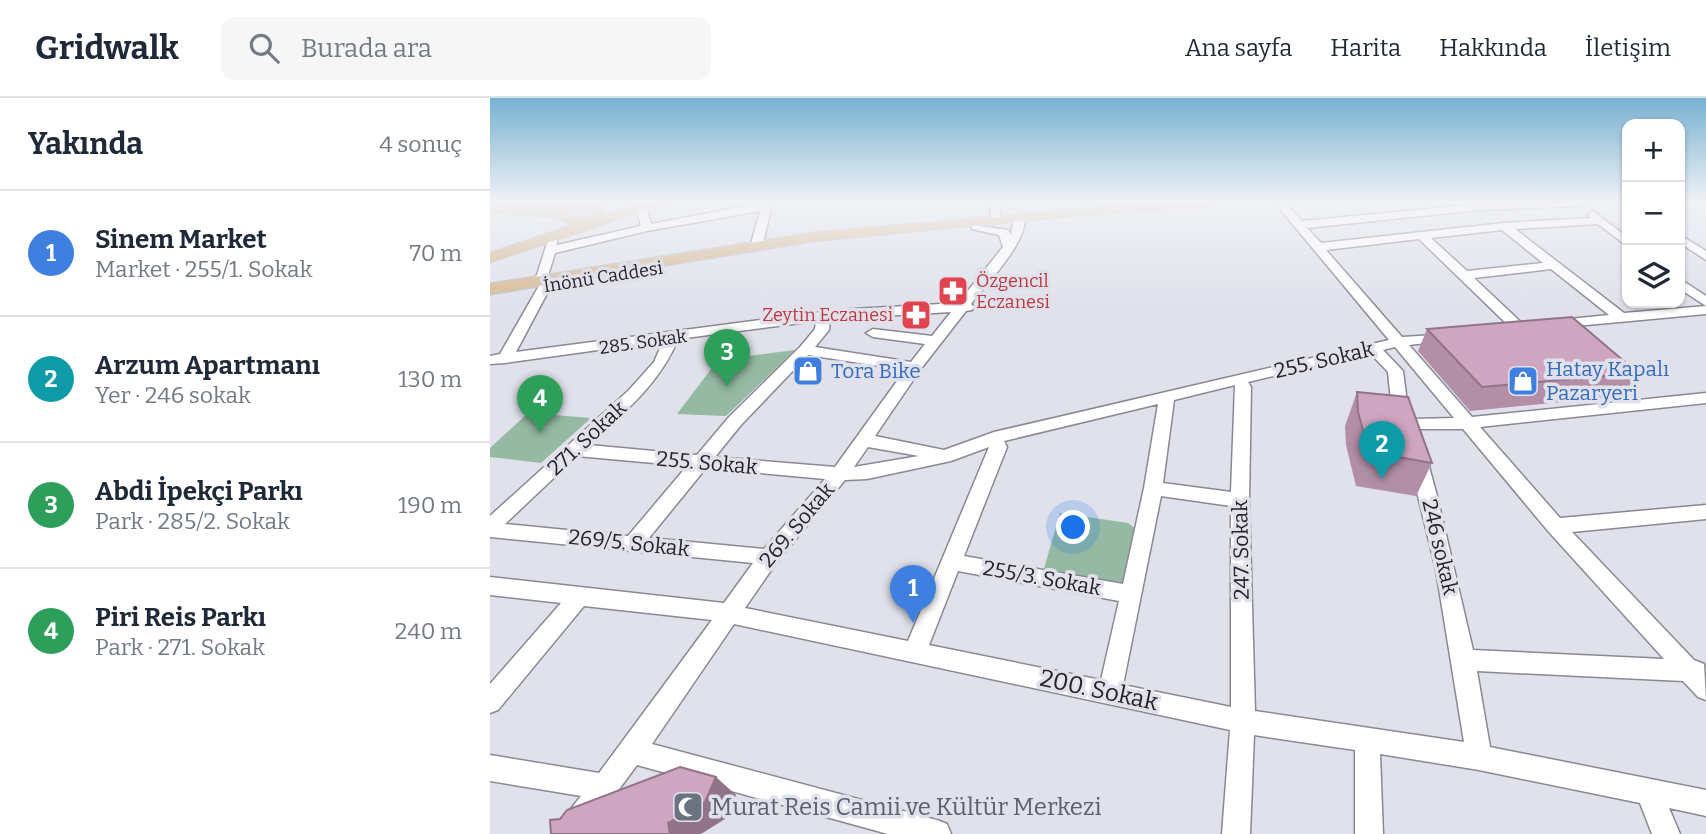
<!DOCTYPE html>
<html lang="tr">
<head>
<meta charset="utf-8">
<style>
	body { margin:0; font-family:Bitter,serif; background:#f6f6f7; color:#1f2937 }
	.controls { position:absolute; right:21px; top:21px; display:grid; overflow:hidden; border-radius:14px; box-shadow:0 2px 5px #0004 }
	.controls button { width:63px; height:63px; display:grid; place-items:center; padding:0; border:0; border-bottom:2px solid #e0e1e3; background:#fff; color:#1f2937; font:35px sans-serif }
	.you { position:absolute; left:584px; top:430px; width:24px; height:24px; margin:-18px; border:5px solid #fff; border-radius:50%; background:#1a73e8; box-shadow:0 0 0 10px #1a73e833 }
	.badge { display:grid; place-items:center; width:46px; height:46px; border-radius:50%; background:#b45309; color:#fff; font-size:23px; font-weight:700 }
	.pin { position:absolute; translate:-50% -58px; filter:drop-shadow(0 2px 4px #0008) }
	.pin::after { content:''; position:absolute; top:37px; width:24px; height:21px; background:inherit; clip-path:polygon(0 0,100% 0,50% 100%) }
	.list { margin:0; padding:0; list-style:none }
	h2 { display:flex; justify-content:space-between; align-items:center; height:91px; margin:0; padding:0 28px; font-size:30px }
	h2 small { font-size:23px; font-weight:400; color:#747a83 }
	.list li { display:grid; grid-template-columns:46px 1fr auto; gap:21px; align-items:center; box-sizing:border-box; height:126px; padding:0 28px; border-top:2px solid #e0e1e3 }
	.list b { display:block; font-size:26px; white-space:nowrap }
	.list p { margin:0; font-size:23px; white-space:nowrap; color:#747a83 }
	.list em { font-size:23px; font-style:normal; color:#747a83 }
	.icon { flex:none; width:38px; height:38px; fill:none; stroke:currentColor; stroke-width:2; stroke-linecap:round; stroke-linejoin:round }
	.map { position:relative; flex:none; width:1216px; height:736px; overflow:hidden }
	header { display:flex; align-items:center; gap:42px; box-sizing:border-box; height:98px; padding:0 35px; background:#fff; border-bottom:2px solid #e0e1e3 }
	header strong { font-size:33px }
	nav { display:flex; gap:38px; margin-inline-start:auto; font-size:24px }
	.search { width:490px; height:63px; background:#f6f6f7; display:flex; align-items:center; gap:18px; box-sizing:border-box; padding:0 24px; border-radius:14px; color:#747a83; font-size:26px }
	main { display:flex }
	aside { flex:1; background:#fff }
	.map>svg:first-child { display:block }
	.green { fill:#95b9a2 }
	.lines { fill:none; stroke-linecap:round; stroke-linejoin:round }
	.minor-casing { stroke:#888992; stroke-width:3 }
	.major-casing { stroke:#c2c2c3; stroke-width:3 }
	.minor { fill:#fff; fill-rule:evenodd }
	.major { fill:#d7b993; fill-rule:evenodd }
	.wall { fill:#b28fa7 }
	.shaded-wall { fill:#917488 }
	.building { fill:#cfa6c2; stroke:#917488; stroke-width:2 }
	.labels { text-anchor:middle; dominant-baseline:central; stroke-width:7; stroke-linejoin:round; paint-order:stroke }
	.far-street-label { font-size:18px; fill:#242428; stroke:#e0e1eb }
	.far-health-label { font-size:18px; fill:#be3a42; stroke:#e0e1eb; text-anchor:start }
	.street-label { font-size:21px; fill:#242428; stroke:#e0e1eb }
	.shop-label { font-size:21px; fill:#366cbe; stroke:#e0e1eb; text-anchor:start }
	.near-street-label { font-size:24px; fill:#242428; stroke:#e0e1eb }
	.near-worship-label { font-size:24px; fill:#5b616d; stroke:#e0e1eb; text-anchor:start }
</style>
</head>
<body>
<header>
<strong>Gridwalk</strong>
<div class="search"><svg class="icon" aria-label="search" viewBox="0 0 24 24"><circle cx="10" cy="10" r="6"/><path d="M15 15l6 6"/></svg>Burada ara</div>
<nav><a>Ana sayfa</a><a>Harita</a><a>Hakkında</a><a>İletişim</a></nav>
</header>
<main>
<aside>
<h2>Yakında<small>4 sonuç</small></h2>
<ul class="list">
<li><span class="badge" style="background:#3f7fe0">1</span><div><b>Sinem Market</b><p>Market · 255/1. Sokak</p></div><em>70 m</em></li>
<li><span class="badge" style="background:#0f9aa8">2</span><div><b>Arzum Apartmanı</b><p>Yer · 246 sokak</p></div><em>130 m</em></li>
<li><span class="badge" style="background:#2e9e5b">3</span><div><b>Abdi İpekçi Parkı</b><p>Park · 285/2. Sokak</p></div><em>190 m</em></li>
<li><span class="badge" style="background:#2e9e5b">4</span><div><b>Piri Reis Parkı</b><p>Park · 271. Sokak</p></div><em>240 m</em></li>
</ul>
</aside>
<div class="map">
<svg width="1216" height="736" viewBox="0 0 1216 736">
	<rect width="100%" height="100%" fill="#e0e1eb"/>
	<!-- green -->
	<g class="green">
		<path d="M 305,252 L 236,318 L 187,316 L 228,262 Z"/>
		<path d="M 38,315 L 101,320 L 51,365 L 0,359 L 0,350 Z"/>
		<path d="M 570,415 L 638,425 L 647,432 L 635,489 L 553,474 Z"/>
	</g>
	<g class="lines">
		<!-- minor casing -->
		<g class="minor-casing">
			<g id="minor">
				<path d="M 272,105 L 282,105 L 273,146 L 267,150 L 261,146 L 270,113 L 157,133 L 65,155 L 56,184 L 61,188 L 26,254 L 347,212 L 468,205 L 513,149 L 509,137 L 482,131 L 482,127 L 518,132 L 521,137 L 524,118 L 534,116 C 541,141 497,185 481,206 L 484,209 L 482,212 L 476,213 L 430,272 L 385,338 L 454,352 L 504,334 L 899,242 L 785,105 L 795,105 L 812,123 L 989,106 L 1095,105 L 1090,108 L 989,112 L 817,130 L 831,145 L 1014,125 L 1101,120 L 1098,116 L 1103,113 L 1137,139 L 1137,148 L 1108,126 L 1025,131 L 1134,215 L 1216,208 L 1190,191 L 1190,181 L 1216,198 L 1216,216 L 1064,230 L 1057,226 L 1059,223 L 1119,217 L 1061,171 L 984,180 L 1035,228 L 1037,231 L 1030,235 L 1025,234 L 929,141 L 836,152 L 912,239 L 961,236 L 961,242 L 919,247 L 982,319 L 1216,295 L 1216,305 L 990,329 L 1070,420 L 1216,407 L 1216,421 L 1082,434 L 1204,562 L 1214,566 L 1216,602 L 1208,599 L 1193,583 L 987,573 L 1000,649 L 1216,692 L 1216,718 L 1179,710 L 1190,736 L 1162,736 L 1150,705 L 989,672 L 890,656 L 893,736 L 865,736 L 865,652 L 764,637 L 760,736 L 732,736 L 740,632 L 244,526 L 162,646 L 447,722 L 457,726 L 461,736 L 398,736 L 147,667 L 96,736 L 65,736 L 69,726 L 91,698 L 0,683 L 0,657 L 109,675 L 222,522 L 94,508 L 8,612 L 0,615 L 0,586 L 71,505 L 0,497 L 0,479 L 234,505 L 263,465 L 0,439 L 0,418 L 139,292 L 164,264 L 173,243 L 15,265 L 0,266 L 0,258 L 10,256 L 50,186 L 45,183 L 59,139 L 67,139 L 67,147 L 151,128 L 146,109 L 151,106 L 156,109 L 161,126 ZM 1012,132 L 1053,165 L 977,173 L 941,140 ZM 461,214 L 442,238 L 383,231 L 376,235 L 383,239 L 435,246 L 421,264 L 325,249 L 339,232 L 340,221 ZM 326,223 L 325,231 L 310,249 L 239,319 L 207,357 L 99,347 C 133,315 170,286 188,241 ZM 905,249 L 964,320 L 922,321 L 918,313 L 913,273 L 893,252 ZM 880,255 L 898,274 L 902,313 L 911,331 L 973,331 L 1058,433 L 1174,561 L 983,552 L 947,398 L 937,361 L 928,355 L 919,361 L 946,472 L 974,644 L 765,613 L 759,402 L 761,289 L 758,284 ZM 318,257 L 415,272 L 345,369 L 225,359 L 251,327 ZM 745,287 L 741,394 L 673,385 L 684,302 ZM 668,306 L 654,390 L 633,486 L 474,458 L 517,349 L 514,343 ZM 378,349 L 429,358 L 364,369 ZM 499,349 L 418,543 L 255,510 L 286,465 L 355,382 L 377,381 L 461,363 ZM 87,358 L 197,368 L 138,438 L 15,426 ZM 216,370 L 335,381 L 274,451 L 159,440 ZM 671,398 L 741,408 L 741,609 L 633,587 ZM 468,473 L 629,503 L 611,582 L 439,547 Z"/>
				<path d="M 500,105 L 510,105 L 511,123 L 501,121 Z"/>
				<path d="M 1190,137 L 1216,153 L 1216,162 L 1190,145 Z"/>
			</g>
		</g>
		<!-- major casing -->
		<g class="major-casing">
			<g id="major">
				<path d="M 12,105 L 96,105 L 111,108 L 115,117 L 158,105 L 176,105 L 0,164 L 0,155 L 84,127 L 65,119 L 0,114 L 0,106 L 13,107 ZM 49,110 L 101,114 L 102,117 L 101,120 C 83,120 67,111 49,110 Z"/>
				<path d="M 662,105 L 721,105 L 715,109 L 590,117 L 323,143 L 0,196 L 0,186 L 323,135 Z"/>
			</g>
		</g>
		<!-- minor -->
		<use href="#minor" class="minor"/>
		<!-- major -->
		<use href="#major" class="major"/>
	</g>
	<!-- wall -->
	<g class="wall">
		<path d="M 937,231 L 1148,275 L 1132,298 L 980,313 L 928,253 Z"/>
		<path d="M 867,294 L 942,365 L 926,398 L 866,388 L 856,347 L 855,328 Z"/>
	</g>
	<!-- shaded-wall -->
	<path class="shaded-wall" d="M 226,679 L 246,697 L 235,721 L 211,736 L 180,736 L 178,725 Z"/>
	<!-- building -->
	<g class="building">
		<path d="M 1082,219 L 1148,275 L 992,289 L 937,231 Z"/>
		<path d="M 867,294 L 918,299 L 942,365 L 879,354 L 868,314 Z"/>
		<path d="M 190,669 L 226,679 L 215,704 L 178,725 L 180,736 L 61,736 L 60,722 L 70,721 L 77,712 Z"/>
	</g>
	<!-- sky -->
	<linearGradient id="sky" x2="0" y2="1"><stop stop-color="#78b1d1"/><stop offset="0.5" stop-color="#f1f2f6"/><stop offset="1" stop-color="#f1f2f6" stop-opacity="0"/></linearGradient>
	<rect width="1216" height="208" fill="url(#sky)"/>
	<!-- icons -->
	<defs>
		<g id="pharmacy-square" transform="scale(1.575)"><rect x="-9" y="-9" width="18" height="18" rx="4" fill="#e0444e" stroke="#e0e1eb"/><path d="M-2-6h4v4h4v4h-4v4h-4v-4h-4v-4h4Z" fill="#fff"/></g>
		<g id="shop-square" transform="scale(1.575)"><rect x="-9" y="-9" width="18" height="18" rx="4" fill="#3f7fe0" stroke="#e0e1eb"/><path d="M-5-2.5h2.3a2.7 3.5 0 0 1 5.4 0H5L5.5 6h-11ZM-1.5-2.5h3a1.5 2.3 0 0 0-3 0Z" fill="#fff"/></g>
		<g id="mosque-square" transform="scale(1.575)"><rect x="-9" y="-9" width="18" height="18" rx="4" fill="#6b7280" stroke="#e0e1eb"/><path d="M3.5-4.9A6 6 0 1 0 3.5 4.9A5 5 0 1 1 3.5-4.9Z" fill="#fff"/></g>
	</defs>
	<g fill-rule="evenodd">
		<use href="#pharmacy-square" x="463" y="193"/>
		<use href="#pharmacy-square" x="426" y="217"/>
		<use href="#shop-square" x="318" y="273"/>
		<use href="#shop-square" x="1033" y="283"/>
		<use href="#mosque-square" x="198" y="709"/>
	</g>
	<g class="labels">
		<!-- far-street labels -->
		<g class="far-street-label">
			<text transform="translate(113 179) rotate(-9)">İnönü Caddesi</text>
			<text transform="translate(153 244) rotate(-8)">285. Sokak</text>
		</g>
		<!-- far-health labels -->
		<g class="far-health-label">
			<text x="486" y="183">Özgencil<tspan x="486" dy="21">Eczanesi</tspan></text>
			<text x="403" y="217" text-anchor="end">Zeytin Eczanesi</text>
		</g>
		<!-- street labels -->
		<g class="street-label">
			<text transform="translate(834 262) rotate(-13)">255. Sokak</text>
			<text transform="translate(97 340) rotate(-43)">271. Sokak</text>
			<text transform="translate(217 365) rotate(5)">255. Sokak</text>
			<text transform="translate(307 427) rotate(-50)">269. Sokak</text>
			<text transform="translate(139 445) rotate(6)">269/5. Sokak</text>
			<text transform="translate(950 449) rotate(77)">246 sokak</text>
			<text transform="translate(751 452) rotate(-91)">247. Sokak</text>
			<text transform="translate(552 480) rotate(10)">255/3. Sokak</text>
		</g>
		<!-- shop labels -->
		<g class="shop-label">
			<text x="1056" y="271">Hatay Kapalı<tspan x="1056" dy="24">Pazaryeri</tspan></text>
			<text x="341" y="273">Tora Bike</text>
		</g>
		<!-- near-street labels -->
		<g class="near-street-label">
			<text transform="translate(609 592) rotate(12)">200. Sokak</text>
		</g>
		<!-- near-worship labels -->
		<g class="near-worship-label">
			<text x="221" y="709">Murat Reis Camii ve Kültür Merkezi</text>
		</g>
	</g>
</svg>
<div class="controls">
<button>+</button>
<button>−</button>
<button><svg class="icon" aria-label="layers" viewBox="0 0 24 24"><path d="M12 4l9 5-9 5-9-5zM3 14l9 5 9-5"/></svg></button>
</div>
<div class="you"></div>
<div class="pin badge" style="left:423px;top:525px;background:#3f7fe0">1</div>
<div class="pin badge" style="left:892px;top:381px;background:#0f9aa8">2</div>
<div class="pin badge" style="left:237px;top:289px;background:#2e9e5b">3</div>
<div class="pin badge" style="left:50px;top:335px;background:#2e9e5b">4</div>
</div>
</main>
</body>
</html>
